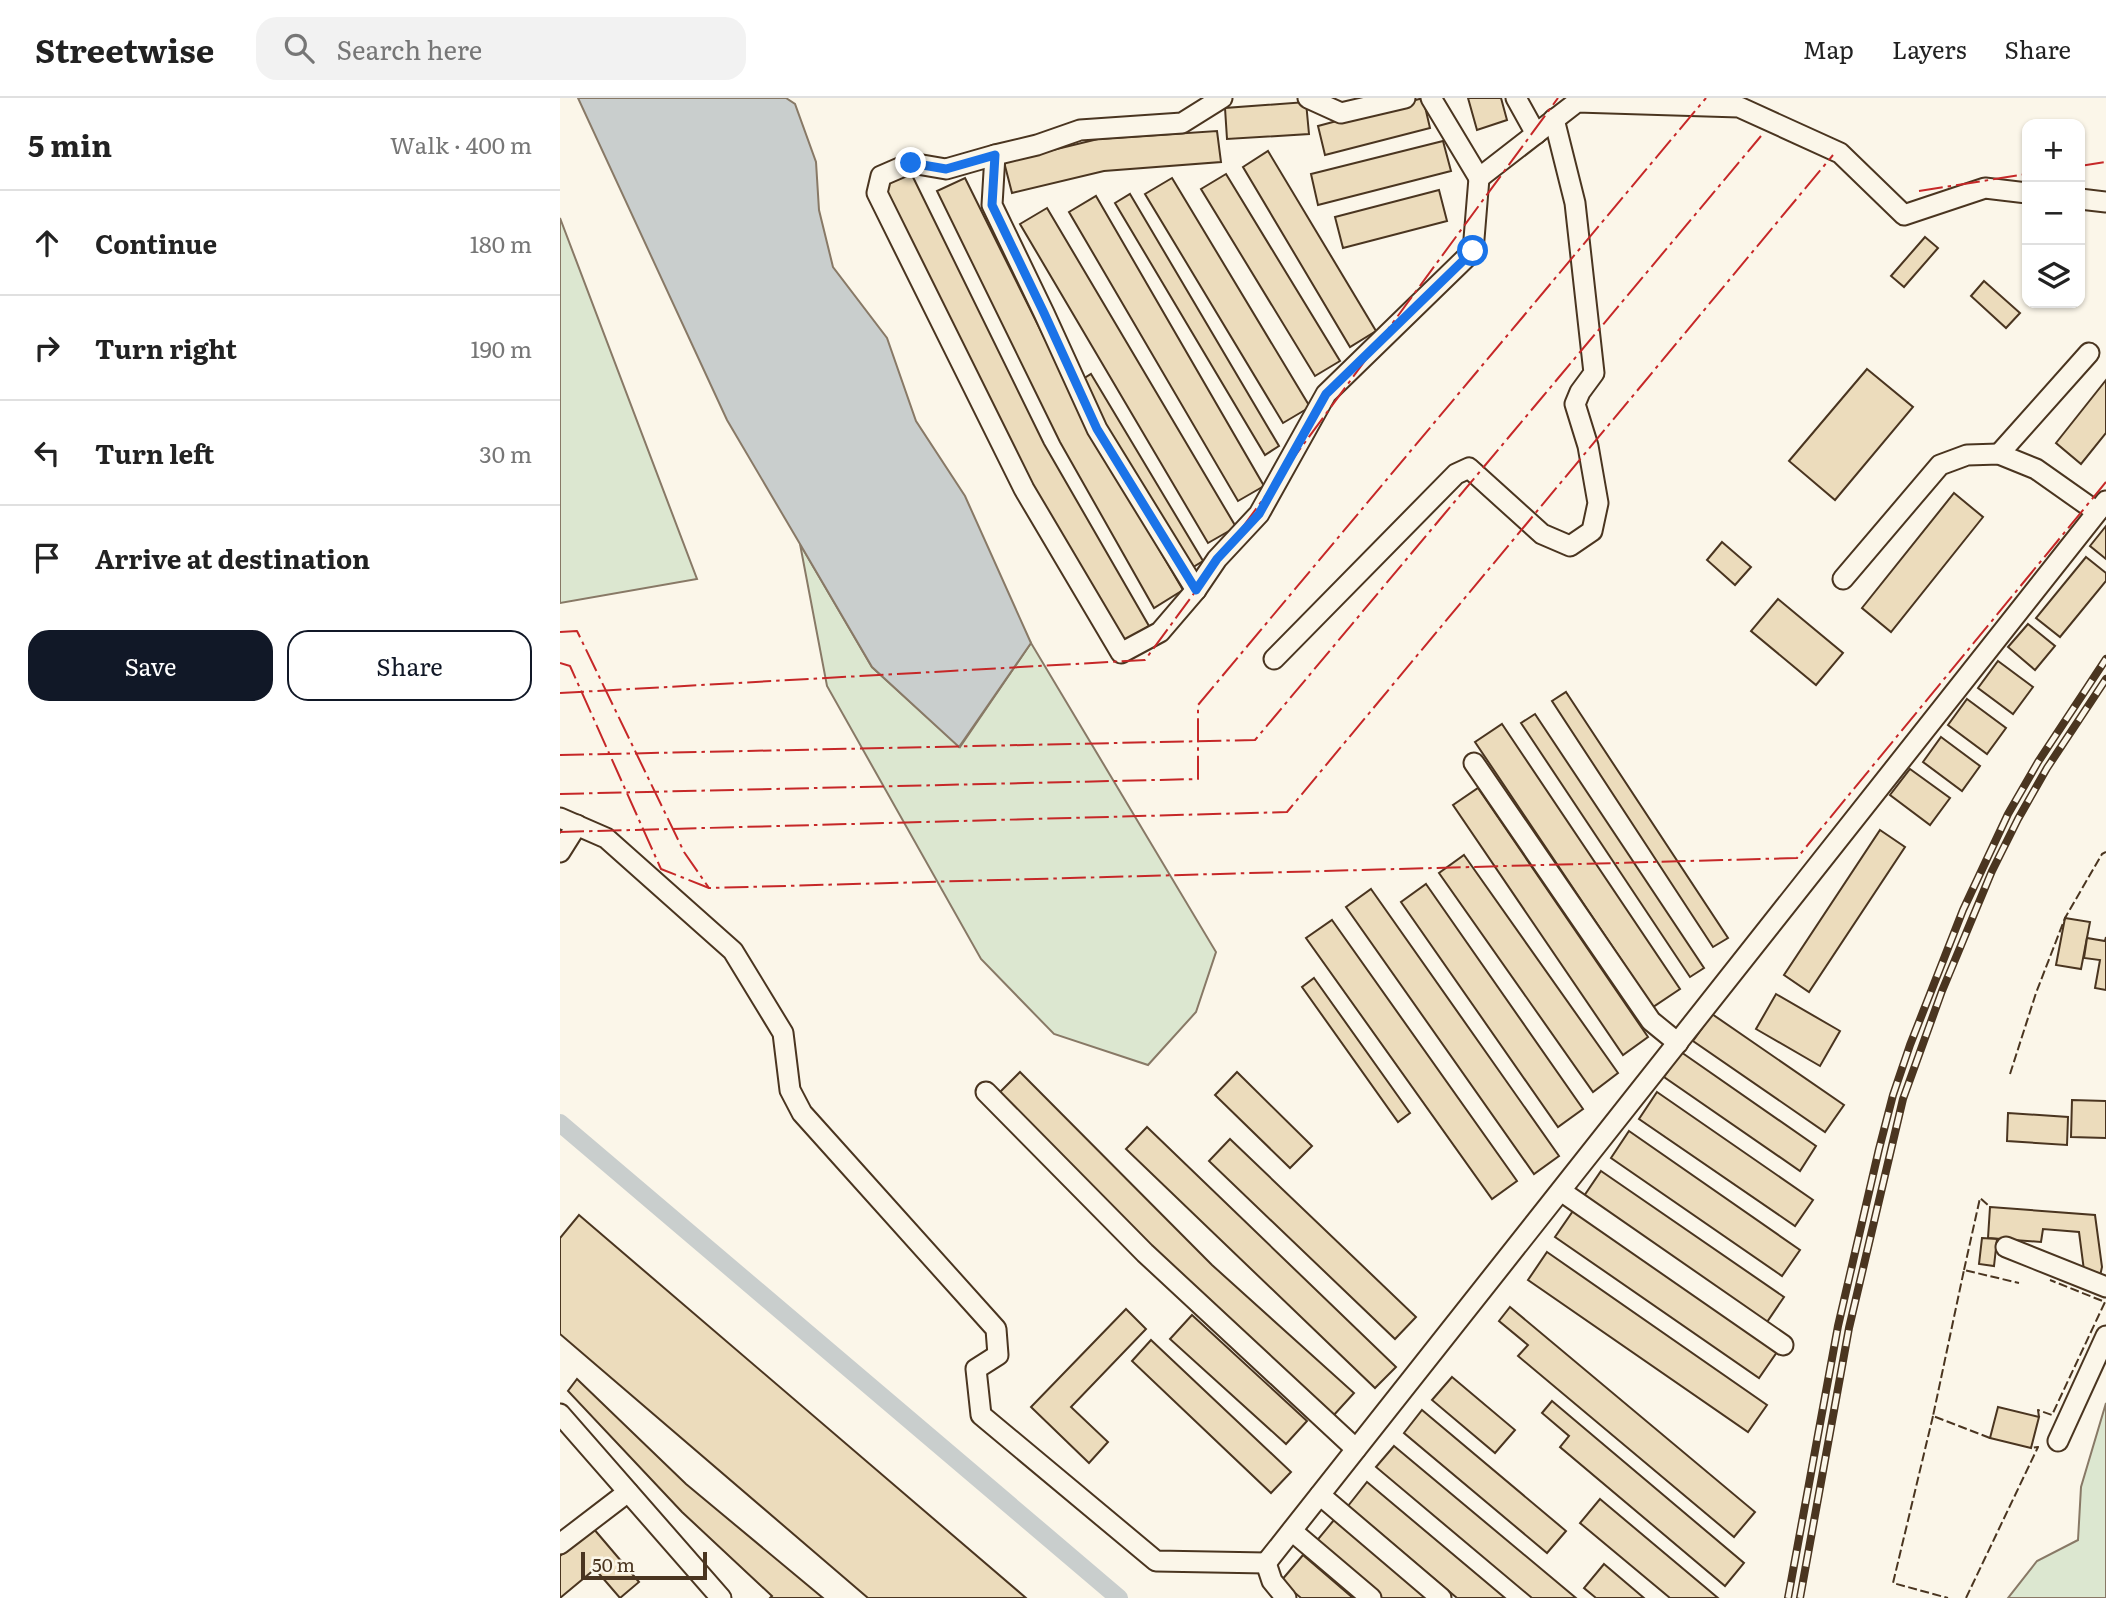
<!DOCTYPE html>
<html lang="en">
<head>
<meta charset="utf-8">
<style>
	body { margin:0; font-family:Literata,serif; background:#f2f2f2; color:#222 }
	.controls { position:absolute; right:21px; top:21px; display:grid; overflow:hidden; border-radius:14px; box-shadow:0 2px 5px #0004 }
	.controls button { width:63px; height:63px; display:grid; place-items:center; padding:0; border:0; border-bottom:2px solid #e0e0e0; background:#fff; color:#222; font:35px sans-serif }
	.scale { position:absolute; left:21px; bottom:18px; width:126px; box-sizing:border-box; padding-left:7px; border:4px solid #4a3520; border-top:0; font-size:19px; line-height:24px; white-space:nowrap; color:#4a3520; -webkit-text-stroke:5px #fbf6e9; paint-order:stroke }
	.stop { position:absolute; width:21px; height:21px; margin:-16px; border:5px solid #1a73e8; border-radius:50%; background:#fff }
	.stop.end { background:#1a73e8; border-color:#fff; box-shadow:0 2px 7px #0008 }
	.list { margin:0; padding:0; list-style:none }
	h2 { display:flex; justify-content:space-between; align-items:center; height:91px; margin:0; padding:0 28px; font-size:30px }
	h2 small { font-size:23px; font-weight:400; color:#767676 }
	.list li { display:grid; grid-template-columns:46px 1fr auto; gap:21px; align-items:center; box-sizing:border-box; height:105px; padding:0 28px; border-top:2px solid #e0e0e0 }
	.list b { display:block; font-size:26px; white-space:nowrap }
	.list em { font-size:23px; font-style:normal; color:#767676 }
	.actions { display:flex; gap:14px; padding:21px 28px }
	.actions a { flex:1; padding:16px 0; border:2px solid #111827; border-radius:21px; text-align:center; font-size:24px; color:#111827 }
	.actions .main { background:#111827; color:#fff }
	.icon { flex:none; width:38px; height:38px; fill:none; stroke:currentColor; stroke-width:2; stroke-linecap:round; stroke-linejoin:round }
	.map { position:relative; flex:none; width:1546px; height:1500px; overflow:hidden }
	header { display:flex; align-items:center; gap:42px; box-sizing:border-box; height:98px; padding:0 35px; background:#fff; border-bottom:2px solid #e0e0e0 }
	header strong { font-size:33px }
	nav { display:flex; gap:38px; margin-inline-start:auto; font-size:24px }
	.search { width:490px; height:63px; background:#f2f2f2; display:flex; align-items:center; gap:18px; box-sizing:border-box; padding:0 24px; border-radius:21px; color:#767676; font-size:26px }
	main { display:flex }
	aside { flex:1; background:#fff }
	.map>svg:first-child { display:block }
	.green { fill:#dce7d0; stroke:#887966; stroke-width:2 }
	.water { fill:#c9cecd; stroke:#887966; stroke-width:2 }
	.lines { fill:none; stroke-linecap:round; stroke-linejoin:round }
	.canal { stroke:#c9cecd; stroke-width:18 }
	.building { fill:#ecdcbc; stroke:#4a3520; stroke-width:2 }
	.minor-casing { stroke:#4a3520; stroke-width:23 }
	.minor { stroke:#fbf6e9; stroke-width:19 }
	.rail-casing { stroke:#4a3520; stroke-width:8 }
	.rail { stroke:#fbf6e9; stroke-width:5; stroke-dasharray:16; stroke-linecap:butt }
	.fence { stroke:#4a3520; stroke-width:2; stroke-dasharray:9 3.5; stroke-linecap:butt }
	.power { stroke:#c62828; stroke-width:2; stroke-dasharray:24 5 3.5 5; stroke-linecap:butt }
	.route { stroke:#1a73e8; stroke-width:9 }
</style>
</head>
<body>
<header>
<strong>Streetwise</strong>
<div class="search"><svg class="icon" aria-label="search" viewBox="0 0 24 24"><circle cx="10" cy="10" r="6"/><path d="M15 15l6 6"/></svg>Search here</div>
<nav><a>Map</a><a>Layers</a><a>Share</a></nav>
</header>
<main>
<aside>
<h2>5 min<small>Walk · 400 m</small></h2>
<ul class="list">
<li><svg class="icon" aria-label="ahead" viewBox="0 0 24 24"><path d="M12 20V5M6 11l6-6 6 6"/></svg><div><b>Continue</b></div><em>180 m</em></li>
<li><svg class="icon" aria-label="right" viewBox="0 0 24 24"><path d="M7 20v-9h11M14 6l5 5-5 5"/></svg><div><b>Turn right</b></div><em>190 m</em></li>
<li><svg class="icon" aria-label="left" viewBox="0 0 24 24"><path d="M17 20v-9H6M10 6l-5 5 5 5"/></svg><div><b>Turn left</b></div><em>30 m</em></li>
<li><svg class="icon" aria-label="arrive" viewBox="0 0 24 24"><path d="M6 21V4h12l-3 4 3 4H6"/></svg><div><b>Arrive at destination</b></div></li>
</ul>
<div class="actions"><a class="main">Save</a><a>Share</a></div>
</aside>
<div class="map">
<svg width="1546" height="1500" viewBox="0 0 1546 1500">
	<rect width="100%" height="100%" fill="#fbf6e9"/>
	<!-- green -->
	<g class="green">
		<path d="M 0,120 L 137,481 L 0,505 Z"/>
		<path d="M 240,446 L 312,569 L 400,649 L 471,545 L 656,854 L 636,914 L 588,967 L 494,936 L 421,861 L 267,588 Z"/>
		<path d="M 1546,1305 L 1546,1500 L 1448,1500 L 1477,1463 L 1518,1442 L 1521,1389 Z"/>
	</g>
	<!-- water -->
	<path class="water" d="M 18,0 L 226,0 L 235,6 L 256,64 L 259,112 L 273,169 L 327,240 L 356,323 L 405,398 L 471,545 L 399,649 L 312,569 L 240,446 L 167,322 Z"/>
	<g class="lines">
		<!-- canal -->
		<path class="canal" d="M 0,1025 L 559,1500"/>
	</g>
	<!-- building -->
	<g class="building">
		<path d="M 863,0 L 870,30 L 765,57 L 758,28 Z"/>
		<path d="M 908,0 L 941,0 L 947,22 L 917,32 Z"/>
		<path d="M 746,4 L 749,36 L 667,41 L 665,10 Z"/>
		<path d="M 657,33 L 661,64 L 544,73 L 452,95 L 444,64 L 538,41 Z"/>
		<path d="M 883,43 L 891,73 L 758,107 L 751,76 Z"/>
		<path d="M 708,53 L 816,233 L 790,249 L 683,69 Z"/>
		<path d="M 349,71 L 484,346 L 589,528 L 563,544 L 456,360 L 321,85 Z"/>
		<path d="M 666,76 L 780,263 L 755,278 L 641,91 Z"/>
		<path d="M 405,80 L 534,340 L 623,492 L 594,510 L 500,344 L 377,93 Z"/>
		<path d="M 612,80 L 750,309 L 723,325 L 585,96 Z"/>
		<path d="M 879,92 L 887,123 L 783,150 L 775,119 Z"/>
		<path d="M 570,96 L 719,348 L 705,357 L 555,105 Z"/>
		<path d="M 536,98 L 704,388 L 678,403 L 509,114 Z"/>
		<path d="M 487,110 L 676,429 L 648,445 L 460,126 Z"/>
		<path d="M 1365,139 L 1378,150 L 1344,189 L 1331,178 Z"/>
		<path d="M 1424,183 L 1460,215 L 1446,230 L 1411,198 Z"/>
		<path d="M 1307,271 L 1353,309 L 1275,402 L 1229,363 Z"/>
		<path d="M 531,276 L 643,463 L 630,471 L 518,284 Z"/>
		<path d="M 1546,282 L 1546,335 L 1521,366 L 1496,345 Z"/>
		<path d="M 1394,395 L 1423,419 L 1331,534 L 1302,510 Z"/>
		<path d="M 1546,428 L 1546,461 L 1530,448 Z"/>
		<path d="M 1162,444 L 1191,469 L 1175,487 L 1147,462 Z"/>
		<path d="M 1526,459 L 1546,475 L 1546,483 L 1500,539 L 1476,520 Z"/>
		<path d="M 1218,501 L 1283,555 L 1256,587 L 1191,533 Z"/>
		<path d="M 1468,526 L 1495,548 L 1475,572 L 1448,549 Z"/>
		<path d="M 1438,563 L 1473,589 L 1453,616 L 1418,590 Z"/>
		<path d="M 1006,594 L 1168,840 L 1153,849 L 992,603 Z"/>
		<path d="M 1407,601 L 1446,630 L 1427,656 L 1388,627 Z"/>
		<path d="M 975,616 L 1144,870 L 1130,879 L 961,625 Z"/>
		<path d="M 942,626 L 1120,891 L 1093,909 L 915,644 Z"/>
		<path d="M 1381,639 L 1420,668 L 1402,693 L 1363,664 Z"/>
		<path d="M 1350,671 L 1390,700 L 1370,727 L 1330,697 Z"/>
		<path d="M 918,690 L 1088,939 L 1063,957 L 893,707 Z"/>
		<path d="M 1320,732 L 1345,749 L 1249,894 L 1224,877 Z"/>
		<path d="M 904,757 L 1058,975 L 1033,994 L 879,775 Z"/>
		<path d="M 866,786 L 1023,1011 L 998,1029 L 841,804 Z"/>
		<path d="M 811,791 L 999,1058 L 974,1076 L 786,809 Z"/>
		<path d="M 1505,820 L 1530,824 L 1521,871 L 1496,867 Z"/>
		<path d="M 772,822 L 957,1083 L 932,1101 L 746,840 Z"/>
		<path d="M 1546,839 L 1546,892 L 1535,890 L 1540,862 L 1524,860 L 1527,840 L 1545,843 Z"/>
		<path d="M 754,880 L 850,1015 L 838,1024 L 742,889 Z"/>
		<path d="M 1216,896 L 1280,933 L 1260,968 L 1196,931 Z"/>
		<path d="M 1152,916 L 1284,1007 L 1265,1034 L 1133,943 Z"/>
		<path d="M 1121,954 L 1256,1048 L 1240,1073 L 1104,979 Z"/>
		<path d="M 460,974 L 652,1167 L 794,1295 L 773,1318 L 633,1189 L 438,996 Z"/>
		<path d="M 677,974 L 752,1048 L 730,1070 L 655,997 Z"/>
		<path d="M 1097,994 L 1253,1102 L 1235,1128 L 1079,1021 Z"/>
		<path d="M 1512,1002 L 1546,1003 L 1546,1040 L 1511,1039 Z"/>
		<path d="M 1448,1015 L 1508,1019 L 1507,1047 L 1447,1043 Z"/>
		<path d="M 587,1029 L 836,1269 L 815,1290 L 566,1051 Z"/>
		<path d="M 1069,1033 L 1240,1152 L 1222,1178 L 1051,1060 Z"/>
		<path d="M 670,1041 L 856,1219 L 835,1241 L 649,1063 Z"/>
		<path d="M 1041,1073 L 1224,1199 L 1207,1224 L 1024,1098 Z"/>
		<path d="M 1430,1109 L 1535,1117 L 1542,1169 L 1540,1178 L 1525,1180 L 1519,1134 L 1483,1131 L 1481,1144 L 1428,1140 Z"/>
		<path d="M 1013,1113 L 1217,1254 L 1199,1280 L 995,1139 Z"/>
		<path d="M 19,1117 L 466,1500 L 308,1500 L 0,1236 L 0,1140 Z"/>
		<path d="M 1422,1140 L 1437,1141 L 1434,1168 L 1419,1166 Z"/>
		<path d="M 987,1154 L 1207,1307 L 1188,1334 L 968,1182 Z"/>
		<path d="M 950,1209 L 1195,1414 L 1174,1439 L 958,1258 L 968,1247 L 939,1223 Z"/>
		<path d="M 566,1211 L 586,1231 L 511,1309 L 548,1344 L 529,1365 L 471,1309 Z"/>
		<path d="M 632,1217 L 747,1323 L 726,1346 L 610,1241 Z"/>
		<path d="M 591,1242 L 731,1374 L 711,1395 L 572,1263 Z"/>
		<path d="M 892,1279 L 955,1332 L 935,1355 L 872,1302 Z"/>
		<path d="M 17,1281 L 126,1386 L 263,1500 L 210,1500 L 212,1498 L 122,1414 L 8,1293 Z"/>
		<path d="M 992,1303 L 1184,1465 L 1165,1488 L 1000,1349 L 1009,1338 L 982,1315 Z"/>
		<path d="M 1438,1309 L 1479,1319 L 1471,1350 L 1430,1340 Z"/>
		<path d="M 862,1312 L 1006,1433 L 987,1455 L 844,1335 Z"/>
		<path d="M 834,1348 L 1016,1500 L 972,1500 L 816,1369 Z"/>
		<path d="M 807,1384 L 945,1500 L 897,1500 L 788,1408 Z"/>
		<path d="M 1040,1401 L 1158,1500 L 1110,1500 L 1020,1425 Z"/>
		<path d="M 774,1422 L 867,1500 L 820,1500 L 754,1446 Z"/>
		<path d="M 33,1430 L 79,1484 L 60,1500 L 35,1471 L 0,1500 L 0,1458 Z"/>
		<path d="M 743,1457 L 793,1500 L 741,1500 L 721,1483 Z"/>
		<path d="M 1044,1466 L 1084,1500 L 1036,1500 L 1024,1490 Z"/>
	</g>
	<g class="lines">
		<!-- minor casing -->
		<g class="minor-casing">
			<g id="minor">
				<path d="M 748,0 L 781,15 L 845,0"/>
				<path d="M 871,0 L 919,80 L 1017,4 L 1179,9 L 1280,55 L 1344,117 L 1425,90 L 1467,95"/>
				<path d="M 956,0 L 976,36"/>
				<path d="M 435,57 L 386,71 L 351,65 L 321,78 L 317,95 L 464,391 L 561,555 L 600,534 L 636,492 L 657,461 L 699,416 L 766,296 L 913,153 L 919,80"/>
				<path d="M 1520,101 L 1546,104"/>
				<path d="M 1439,356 L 1529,255"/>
				<path d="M 1283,481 L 1380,367 L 1407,357 L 1439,356 L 1476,371 L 1537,414"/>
				<path d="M 636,492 L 537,331 L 484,215 L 432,107 L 435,57 L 477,47 L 520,32 L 622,25 L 662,0"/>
				<path d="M 714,561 L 896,376 L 909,370 L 982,436 L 1010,448 L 1032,433 L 1038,405 L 1028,348 L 1015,306 L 1020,294 L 1034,275 L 1015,105 L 994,21"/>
				<path d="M 914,665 L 1091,923 L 1118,945"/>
				<path d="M 0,720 L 46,740 L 173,853 L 223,935 L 230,992 L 242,1015 L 436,1231 L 438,1257 L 416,1271 L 421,1317 L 596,1463 L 706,1465"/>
				<path d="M 0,754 L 17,727"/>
				<path d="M 426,994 L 585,1155 L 796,1351"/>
				<path d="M 1001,1093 L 1223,1247"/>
				<path d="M 1446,1149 L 1546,1189"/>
				<path d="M 0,1316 L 161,1500"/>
				<path d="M 1498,1343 L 1546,1238"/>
				<path d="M 760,1397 L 881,1500"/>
				<path d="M 732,1433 L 811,1500"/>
				<path d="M 0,1446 L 68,1394"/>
				<path d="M 706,1465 L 1546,403"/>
				<path d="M 706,1465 L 712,1483 L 726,1500"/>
			</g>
		</g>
		<!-- minor -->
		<use href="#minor" class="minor"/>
		<!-- rail casing -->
		<g class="rail-casing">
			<g id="rail">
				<path d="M 1228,1500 L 1278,1228 L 1319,1051 L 1333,997 L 1350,947 L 1403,812 L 1448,716 L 1478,664 L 1546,561"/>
				<path d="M 1240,1500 L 1289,1230 L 1343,1001 L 1382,893 L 1432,773 L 1458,721 L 1487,670 L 1546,581"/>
			</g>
		</g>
		<!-- rail -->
		<use href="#rail" class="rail"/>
		<!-- fence -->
		<g class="fence">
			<path d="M 1450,976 L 1476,895 L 1505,820 L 1542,756 L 1546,754"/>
			<path d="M 1404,1172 L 1420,1100 L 1430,1109"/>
			<path d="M 1373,1318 L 1333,1485 L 1388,1500"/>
			<path d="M 1479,1319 L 1478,1312 L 1492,1317 L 1545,1204 L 1490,1182"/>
			<path d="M 1430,1340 L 1373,1318 L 1404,1172 L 1459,1185"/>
			<path d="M 1406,1500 L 1478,1349 L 1471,1350"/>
		</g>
		<!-- power -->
		<g class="power">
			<path d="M 1520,68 L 1546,64"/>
			<path d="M 1359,93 L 1467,76"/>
			<path d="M 0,534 L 17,533 L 124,754 L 149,790"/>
			<path d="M 0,565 L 10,568 L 101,771 L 149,790 L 1237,760 L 1546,384"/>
			<path d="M 0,595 L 585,562 L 998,0"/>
			<path d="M 0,657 L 695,642 L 1201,38"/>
			<path d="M 0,696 L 638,681 L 638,607 L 1146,0"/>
			<path d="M 0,734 L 727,714 L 1273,57"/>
		</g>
	</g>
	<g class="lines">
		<!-- route -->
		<path class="route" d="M 351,65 L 386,71 L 435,57 L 432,107 L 484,215 L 537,331 L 636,492 L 657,461 L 699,416 L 766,296 L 913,153"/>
	</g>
</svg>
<div class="controls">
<button>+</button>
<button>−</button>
<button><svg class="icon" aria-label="layers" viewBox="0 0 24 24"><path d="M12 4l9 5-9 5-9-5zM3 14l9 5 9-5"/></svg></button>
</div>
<div class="scale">50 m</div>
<div class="stop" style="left:913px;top:153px"></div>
<div class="stop end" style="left:351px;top:65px"></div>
</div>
</main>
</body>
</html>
